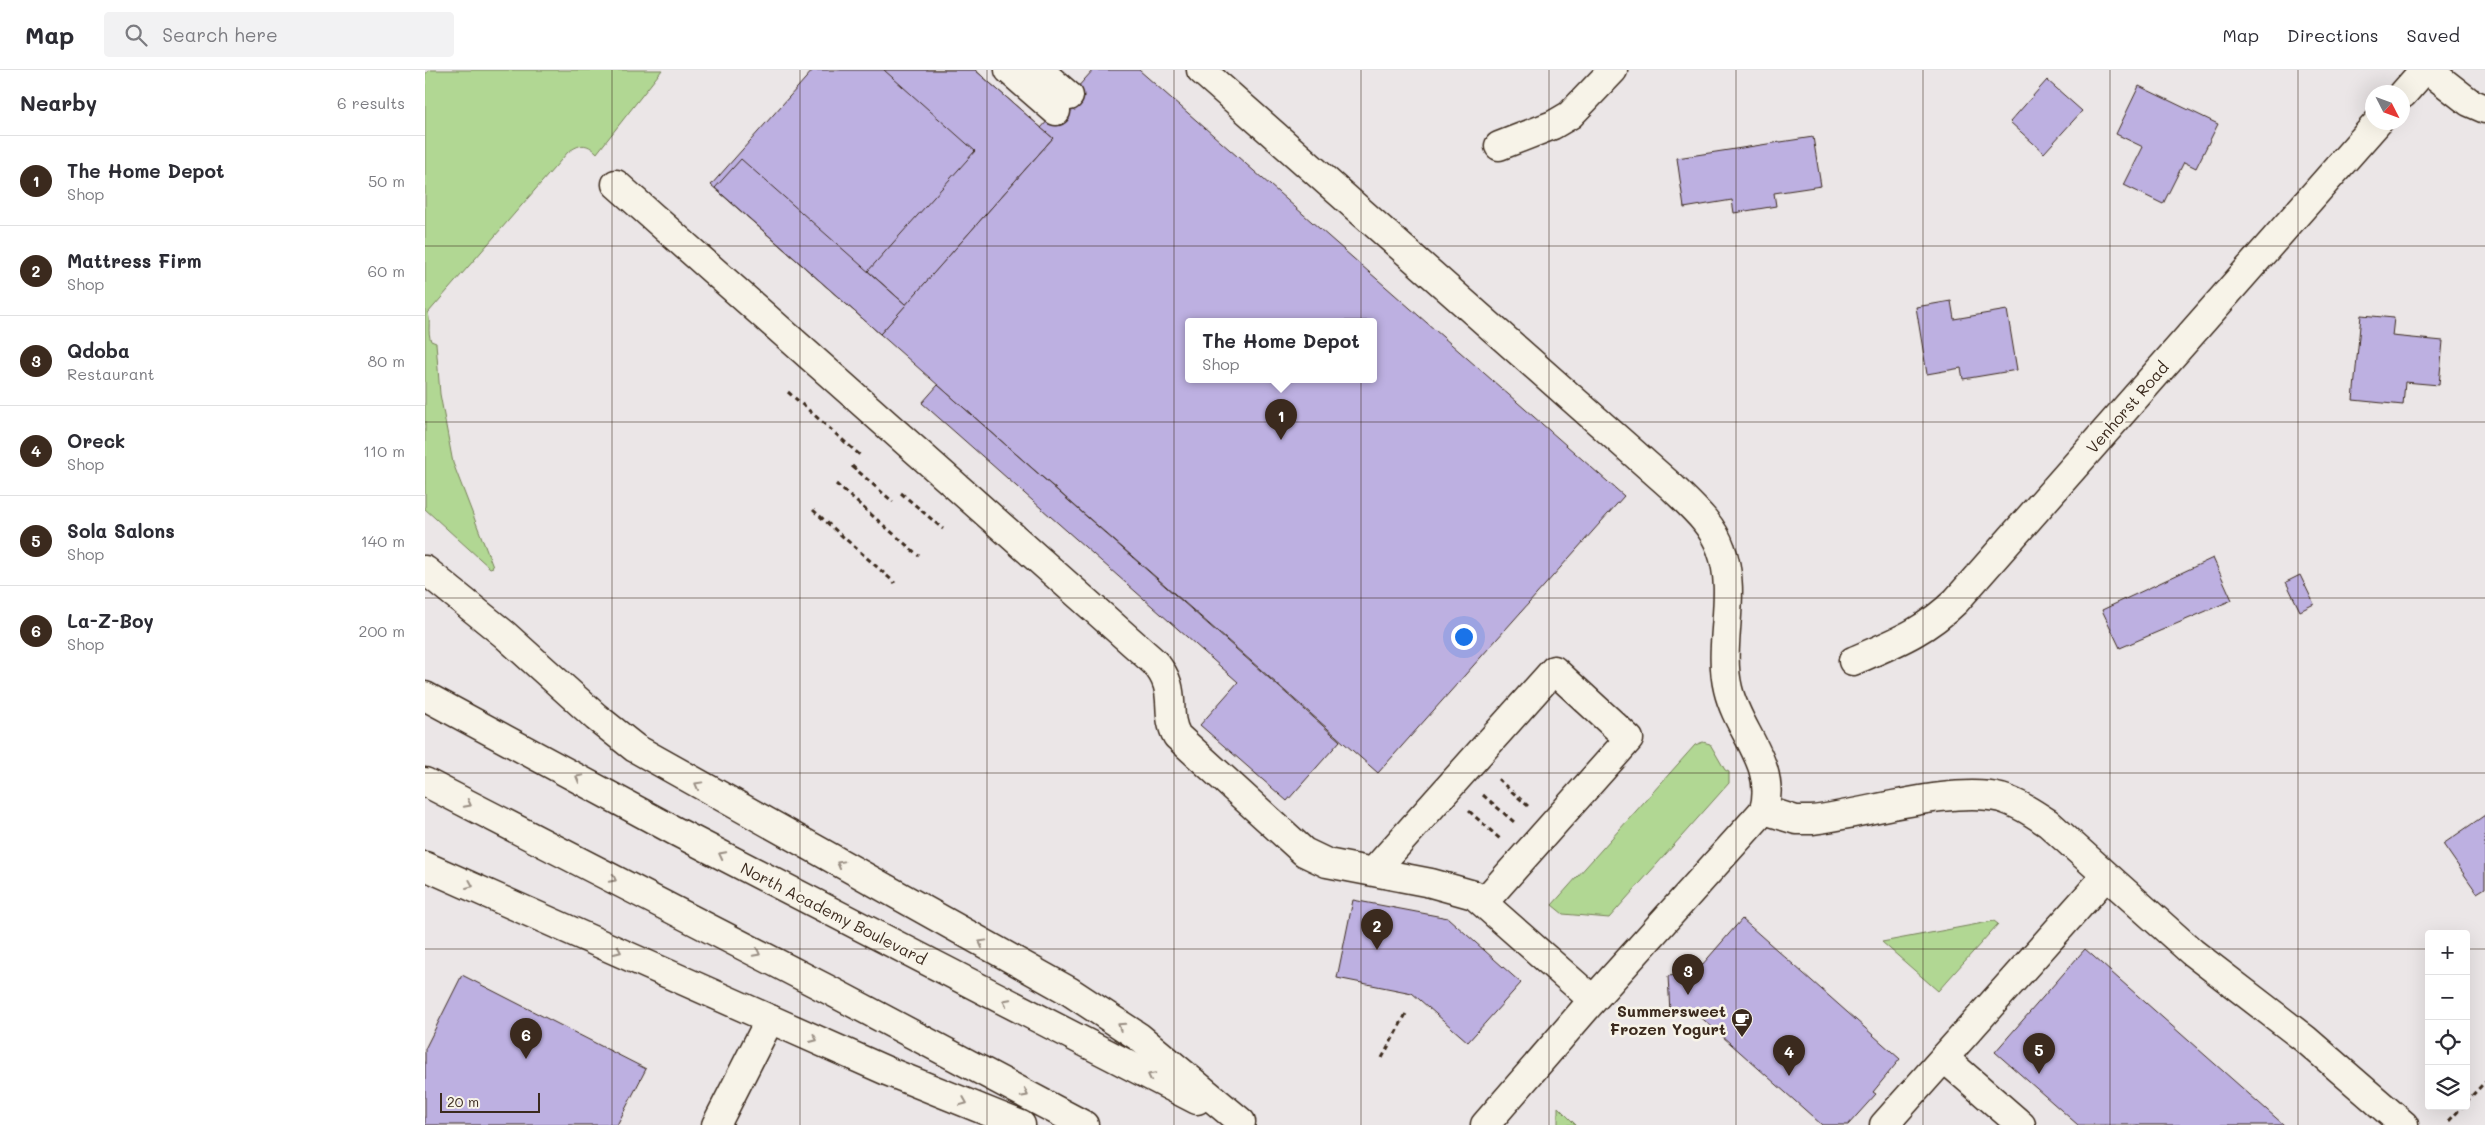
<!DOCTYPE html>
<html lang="en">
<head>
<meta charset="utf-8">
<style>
	body { margin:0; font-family:Mali,sans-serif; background:#f2f2f3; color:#2b2b33 }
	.controls { position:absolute; right:15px; bottom:15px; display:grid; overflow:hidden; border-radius:5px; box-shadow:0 5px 20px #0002 }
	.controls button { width:45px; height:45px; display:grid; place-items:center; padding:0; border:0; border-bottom:1px solid #e1e1e2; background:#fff; color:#2b2b33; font:25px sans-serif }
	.compass { position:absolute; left:1940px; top:15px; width:45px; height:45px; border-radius:50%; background:#fff; box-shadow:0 5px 20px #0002; rotate:132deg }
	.scale { position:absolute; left:15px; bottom:12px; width:100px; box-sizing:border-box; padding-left:5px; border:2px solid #3b2a1e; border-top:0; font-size:14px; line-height:18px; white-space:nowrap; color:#3b2a1e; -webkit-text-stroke:4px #f7f3e8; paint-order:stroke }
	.you { position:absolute; left:1038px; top:566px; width:18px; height:18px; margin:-12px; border:4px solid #fff; border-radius:50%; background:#1a73e8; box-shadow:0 0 0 8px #1a73e833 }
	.badge { display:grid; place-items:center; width:32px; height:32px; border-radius:50%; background:#3b2a1e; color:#fff; font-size:16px; font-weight:700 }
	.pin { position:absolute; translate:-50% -41px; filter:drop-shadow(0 1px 2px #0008) }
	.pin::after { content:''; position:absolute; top:26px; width:18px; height:15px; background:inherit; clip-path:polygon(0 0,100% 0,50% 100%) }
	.popup { position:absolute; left:760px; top:248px; width:192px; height:65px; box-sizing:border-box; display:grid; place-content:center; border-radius:5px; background:#fff; filter:drop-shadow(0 1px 4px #0005); font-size:16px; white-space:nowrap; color:#7c7c81 }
	.popup b { font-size:19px; color:#2b2b33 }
	.popup::after { content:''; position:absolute; left:50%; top:100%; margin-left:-10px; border:10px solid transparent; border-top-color:#fff }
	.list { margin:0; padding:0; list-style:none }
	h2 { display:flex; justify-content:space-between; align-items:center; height:65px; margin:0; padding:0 20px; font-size:21px }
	h2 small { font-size:16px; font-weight:400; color:#7c7c81 }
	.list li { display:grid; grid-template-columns:32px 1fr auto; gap:15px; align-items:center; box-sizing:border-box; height:90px; padding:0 20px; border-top:1px solid #e1e1e2 }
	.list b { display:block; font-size:19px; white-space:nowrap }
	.list p { margin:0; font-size:16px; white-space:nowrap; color:#7c7c81 }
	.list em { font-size:16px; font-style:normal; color:#7c7c81 }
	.icon { flex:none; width:28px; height:28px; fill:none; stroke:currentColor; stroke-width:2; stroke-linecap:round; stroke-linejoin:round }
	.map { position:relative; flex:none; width:2060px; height:1055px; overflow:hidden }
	header { display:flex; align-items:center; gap:30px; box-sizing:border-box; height:70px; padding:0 25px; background:#fff; border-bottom:1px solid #e1e1e2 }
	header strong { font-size:24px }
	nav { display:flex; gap:28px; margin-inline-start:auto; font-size:18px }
	.search { width:350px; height:45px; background:#f2f2f3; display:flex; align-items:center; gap:12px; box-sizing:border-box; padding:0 18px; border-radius:5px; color:#7c7c81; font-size:19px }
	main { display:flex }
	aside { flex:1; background:#fff }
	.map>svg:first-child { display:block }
	.green { fill:#b1d793; stroke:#768058 }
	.building { fill:#bdb0e1; stroke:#3b2a1e; fill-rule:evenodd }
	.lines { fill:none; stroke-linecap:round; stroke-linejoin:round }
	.minor-casing { stroke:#3b2a1e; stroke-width:31 }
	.highway-casing { stroke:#3b2a1e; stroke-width:31 }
	.path { stroke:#3b2a1e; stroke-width:3; stroke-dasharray:5 4; stroke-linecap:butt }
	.minor { stroke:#f7f3e8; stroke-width:28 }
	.highway { stroke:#f7f3e8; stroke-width:28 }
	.oneway { stroke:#998e83 }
	.grid { fill:none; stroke:#3b2a1e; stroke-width:1; stroke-opacity:0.55 }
	.labels { text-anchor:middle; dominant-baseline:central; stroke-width:5; stroke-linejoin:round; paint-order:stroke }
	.street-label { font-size:16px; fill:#3b2a1e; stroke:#f7f3e8 }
	.poi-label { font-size:16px; font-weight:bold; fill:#3b2a1e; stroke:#f7f3e8; text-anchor:end }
</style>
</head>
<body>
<header>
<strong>Map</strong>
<div class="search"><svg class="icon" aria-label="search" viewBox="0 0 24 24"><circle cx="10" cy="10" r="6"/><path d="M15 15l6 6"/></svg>Search here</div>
<nav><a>Map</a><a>Directions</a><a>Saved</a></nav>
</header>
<main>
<aside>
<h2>Nearby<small>6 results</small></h2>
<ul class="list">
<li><span class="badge">1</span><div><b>The Home Depot</b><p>Shop</p></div><em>50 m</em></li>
<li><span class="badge">2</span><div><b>Mattress Firm</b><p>Shop</p></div><em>60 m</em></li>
<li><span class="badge">3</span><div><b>Qdoba</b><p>Restaurant</p></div><em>80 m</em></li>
<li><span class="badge">4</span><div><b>Oreck</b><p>Shop</p></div><em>110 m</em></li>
<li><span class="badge">5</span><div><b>Sola Salons</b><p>Shop</p></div><em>140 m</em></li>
<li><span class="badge">6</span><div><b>La-Z-Boy</b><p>Shop</p></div><em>200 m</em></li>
</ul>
</aside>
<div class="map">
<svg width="2060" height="1055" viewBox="0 0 2060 1055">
	<rect width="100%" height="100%" fill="#ebe6e7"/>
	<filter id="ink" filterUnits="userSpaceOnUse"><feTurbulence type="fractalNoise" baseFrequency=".02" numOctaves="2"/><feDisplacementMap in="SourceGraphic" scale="10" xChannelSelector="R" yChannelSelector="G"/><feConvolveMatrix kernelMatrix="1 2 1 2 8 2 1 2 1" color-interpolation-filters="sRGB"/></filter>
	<g filter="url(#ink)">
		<!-- green -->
		<g class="green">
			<path d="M 5,0 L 237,0 L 172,83 C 161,72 155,74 143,82 L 3,243 C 6,253 2,261 6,271 L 11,273 L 15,324 L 28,393 L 68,497 L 65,498 L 0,439 L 0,4 Z"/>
			<path d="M 1278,672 L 1285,674 L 1300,700 L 1304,702 L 1304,713 L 1184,848 L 1138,844 L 1127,835 L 1270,675 Z"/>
			<path d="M 1569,851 L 1573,854 L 1513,921 L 1457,872 Z"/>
			<path d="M 1133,1037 L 1151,1055 L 1133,1055 Z"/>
		</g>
		<!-- building -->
		<g class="building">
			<path d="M 388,0 L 550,0 L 628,68 L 455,264 L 286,115 Z"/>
			<path d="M 459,0 L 550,0 L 628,68 L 481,235 L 443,201 L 550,81 Z"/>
			<path d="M 668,0 L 714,0 L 1199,426 L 953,703 L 455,264 L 628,68 L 616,58 ZM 764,251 L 948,251 L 948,309 L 764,309 Z"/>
			<path d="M 1622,10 L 1657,41 L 1619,83 L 1585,52 Z"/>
			<path d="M 1714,16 L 1793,54 L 1771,98 L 1759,92 L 1738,134 L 1699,115 L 1718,77 L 1691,64 Z"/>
			<path d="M 1388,67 L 1396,116 L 1349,123 L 1351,136 L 1309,143 L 1307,130 L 1259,138 L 1252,88 Z"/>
			<path d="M 316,89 L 481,235 L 455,264 L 290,118 Z"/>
			<path d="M 1526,231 L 1529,249 L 1582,240 L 1592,300 L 1538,309 L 1536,298 L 1502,304 L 1491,237 Z"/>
			<path d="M 1936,245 L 1969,248 L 1967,266 L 2018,271 L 2014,315 L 1980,312 L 1978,335 L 1928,330 Z"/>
			<path d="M 513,315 L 915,671 L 862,731 L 775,655 L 813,612 L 497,333 Z"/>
			<path d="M 1788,488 L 1807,530 L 1695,578 L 1677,540 Z"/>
			<path d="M 1875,505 L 1889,534 L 1875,541 L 1861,512 Z"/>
			<path d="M 2060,745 L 2060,818 L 2052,823 L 2018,774 Z"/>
			<path d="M 928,830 L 1023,848 L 1096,913 L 1043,972 L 987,923 L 912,908 Z"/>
			<path d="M 1317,849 L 1475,989 L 1448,1022 L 1451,1024 L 1423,1055 L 1397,1055 L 1270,942 L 1245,942 L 1243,906 L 1270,903 Z"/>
			<path d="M 1660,879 L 1859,1055 L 1653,1055 L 1570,982 Z"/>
			<path d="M 37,905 L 221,999 L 192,1055 L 0,1055 L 0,979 Z"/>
		</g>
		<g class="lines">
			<!-- minor casing -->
			<g class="minor-casing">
				<g id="minor">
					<path d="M 584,0 L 631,41"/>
					<path d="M 614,0 L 644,26"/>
					<path d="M 776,0 L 1247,417 C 1266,436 1287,453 1296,479 C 1313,524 1292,574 1303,619 C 1313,662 1352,694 1339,740 L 1371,750 L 1387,750 C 1440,744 1526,716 1576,728 C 1593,733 1608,743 1623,753 L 1767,882 L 1880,969 L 1979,1055"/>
					<path d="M 2003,0 L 2044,32 L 2060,39"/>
					<path d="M 1978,24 L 1999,0"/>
					<path d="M 1074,76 L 1128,55 L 1145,45 L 1188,0"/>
					<path d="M 191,114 L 729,592 C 755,620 738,641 752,666 L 879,782 L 902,793 L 1006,813 L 1049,825 L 1168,930"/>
					<path d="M 1428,591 C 1469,573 1498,563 1531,531 L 1953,52"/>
					<path d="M 949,801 L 1129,600 L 1204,669 L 1059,832"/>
					<path d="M 1519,988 L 1596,1055"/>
					<path d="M 291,1055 L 345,949"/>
					<path d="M 1060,1055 L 1168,930 L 1339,740"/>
					<path d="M 1459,1055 L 1680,807"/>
				</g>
			</g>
			<!-- highway casing -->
			<g class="highway-casing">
				<g id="highway">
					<path d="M 0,500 L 79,564 L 171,647 L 210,678 L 644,921 L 714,967 L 816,1052"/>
					<path d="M 0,626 L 250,761 L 772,1030"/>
					<path d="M 0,712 L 402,919 L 659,1055"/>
					<path d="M 0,796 L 462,1001 L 596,1055"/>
				</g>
			</g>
			<!-- path -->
			<g class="path">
				<path d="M 363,322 L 436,386"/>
				<path d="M 427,396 L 468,432"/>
				<path d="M 411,414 L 494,486"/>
				<path d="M 476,423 L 518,459"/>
				<path d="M 388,440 L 470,513"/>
				<path d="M 1073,709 L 1103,736"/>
				<path d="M 1058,725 L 1089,752"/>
				<path d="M 1044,741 L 1075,769"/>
				<path d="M 957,988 L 982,942"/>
				<path d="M 2041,1032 L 2060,1012"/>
				<path d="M 2024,1051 L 2038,1036"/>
			</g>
			<!-- minor -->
			<use href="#minor" class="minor"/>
			<!-- highway -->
			<use href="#highway" class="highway"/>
		</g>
		<!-- one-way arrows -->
		<defs><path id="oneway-chevron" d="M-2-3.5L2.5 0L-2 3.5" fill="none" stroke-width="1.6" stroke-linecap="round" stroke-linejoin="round" transform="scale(1.25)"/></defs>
		<g class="oneway">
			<use href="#oneway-chevron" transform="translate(154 708) rotate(-151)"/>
			<use href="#oneway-chevron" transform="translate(273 715) rotate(-151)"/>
			<use href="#oneway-chevron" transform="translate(43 734) rotate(27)"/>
			<use href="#oneway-chevron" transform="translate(297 785) rotate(-153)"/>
			<use href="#oneway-chevron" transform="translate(415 794) rotate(-151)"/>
			<use href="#oneway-chevron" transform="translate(188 809) rotate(27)"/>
			<use href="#oneway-chevron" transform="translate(45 815) rotate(23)"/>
			<use href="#oneway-chevron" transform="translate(557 873) rotate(-151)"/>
			<use href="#oneway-chevron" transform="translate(193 881) rotate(24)"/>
			<use href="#oneway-chevron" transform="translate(332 883) rotate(27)"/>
			<use href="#oneway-chevron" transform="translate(581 932) rotate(-153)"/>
			<use href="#oneway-chevron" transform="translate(696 956) rotate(-147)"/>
			<use href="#oneway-chevron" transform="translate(389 969) rotate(24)"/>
			<use href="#oneway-chevron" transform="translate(726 1006) rotate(-153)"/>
			<use href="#oneway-chevron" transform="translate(600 1024) rotate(28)"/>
			<use href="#oneway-chevron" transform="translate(539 1032) rotate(22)"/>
		</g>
	</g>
	<!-- grid -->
	<path class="grid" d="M 187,0 L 187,1055M 375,0 L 375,1055M 562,0 L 562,1055M 749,0 L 749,1055M 936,0 L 936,1055M 1124,0 L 1124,1055M 1311,0 L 1311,1055M 1498,0 L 1498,1055M 1685,0 L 1685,1055M 1873,0 L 1873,1055M 0,176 L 2060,176M 0,352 L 2060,352M 0,528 L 2060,528M 0,703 L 2060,703M 0,879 L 2004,879M 2041,879 L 2060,879"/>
	<!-- icons -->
	<defs>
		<g id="cafe-pin" transform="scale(1.125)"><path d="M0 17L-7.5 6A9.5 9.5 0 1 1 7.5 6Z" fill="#3b2a1e" stroke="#f7f3e8"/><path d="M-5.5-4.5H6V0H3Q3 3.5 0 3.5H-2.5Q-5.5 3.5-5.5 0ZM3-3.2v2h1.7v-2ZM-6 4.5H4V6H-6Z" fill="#fff"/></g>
	</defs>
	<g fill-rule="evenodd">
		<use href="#cafe-pin" x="1317" y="949"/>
	</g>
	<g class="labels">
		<!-- street labels -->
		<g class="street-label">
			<text transform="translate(1702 337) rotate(-49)">Venhorst Road</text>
			<text transform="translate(409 843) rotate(27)">North Academy Boulevard</text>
		</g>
		<!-- poi labels -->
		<g class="poi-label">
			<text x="1301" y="940">Summersweet<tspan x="1301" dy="18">Frozen Yogurt</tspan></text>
		</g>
	</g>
</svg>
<div class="controls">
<button>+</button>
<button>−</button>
<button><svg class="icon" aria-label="locate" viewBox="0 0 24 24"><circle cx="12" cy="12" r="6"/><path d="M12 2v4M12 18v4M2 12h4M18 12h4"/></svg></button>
<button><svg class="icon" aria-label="layers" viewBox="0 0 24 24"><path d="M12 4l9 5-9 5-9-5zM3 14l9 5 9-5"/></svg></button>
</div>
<svg class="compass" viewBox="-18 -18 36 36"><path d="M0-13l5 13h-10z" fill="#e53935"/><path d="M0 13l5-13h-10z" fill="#7c7c81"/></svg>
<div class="scale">20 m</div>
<div class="you"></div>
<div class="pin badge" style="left:856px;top:370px">1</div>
<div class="popup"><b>The Home Depot</b>Shop</div>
<div class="pin badge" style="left:952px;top:880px">2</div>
<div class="pin badge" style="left:1263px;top:925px">3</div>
<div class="pin badge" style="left:1364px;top:1006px">4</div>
<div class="pin badge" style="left:1614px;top:1004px">5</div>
<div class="pin badge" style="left:101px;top:989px">6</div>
</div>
</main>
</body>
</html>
